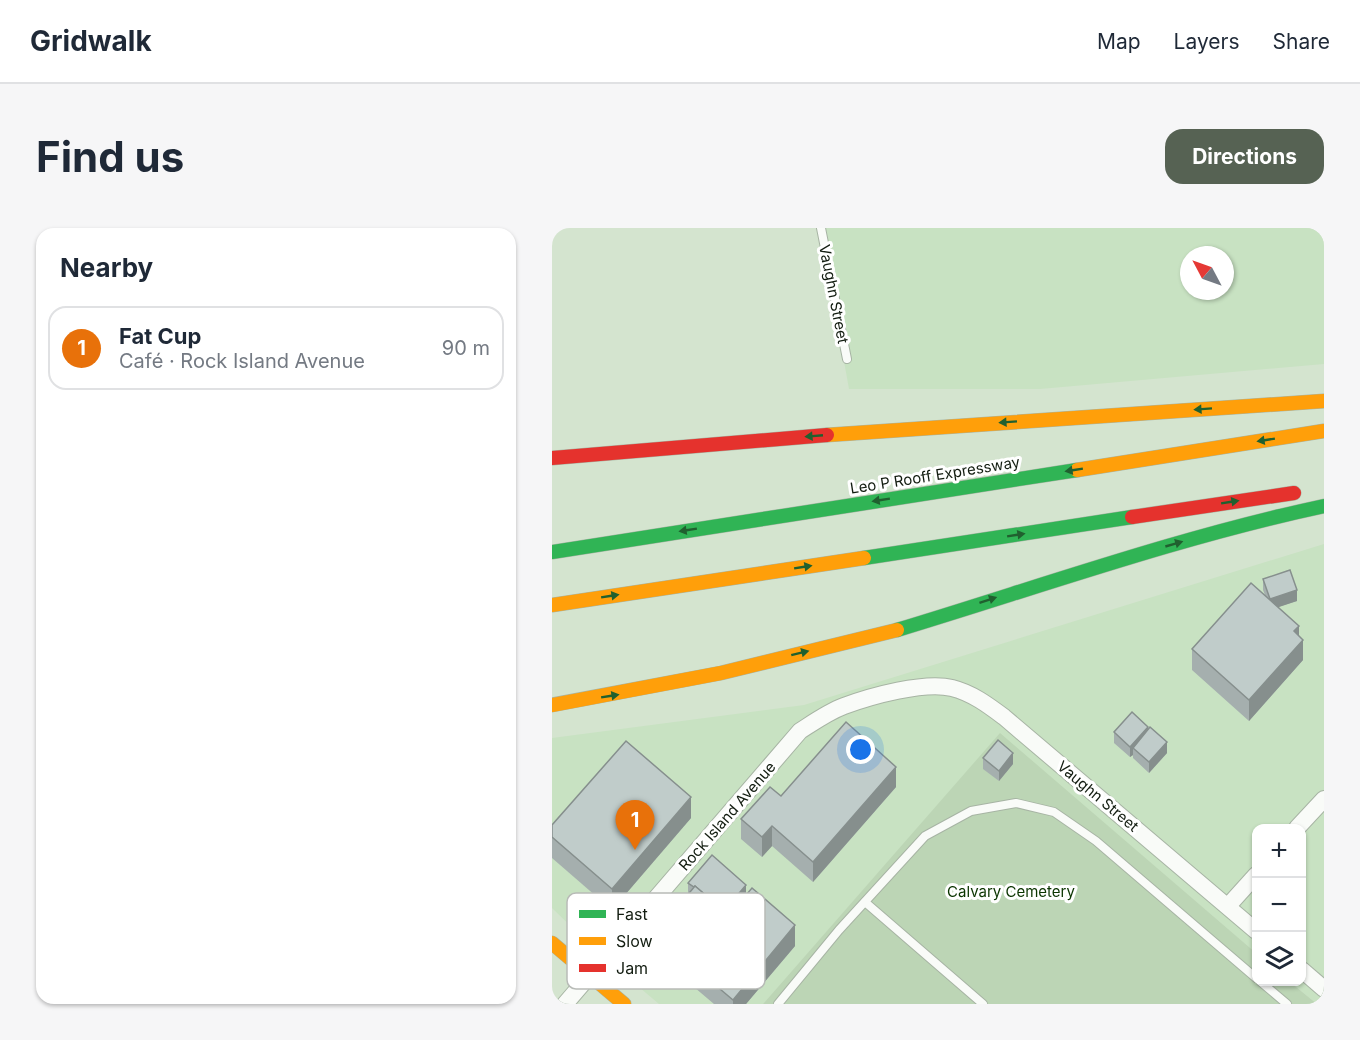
<!DOCTYPE html>
<html lang="en">
<head>
<meta charset="utf-8">
<style>
	body { margin:0; font-family:Inter,sans-serif; background:#f6f6f7; color:#1f2937 }
	.controls { position:absolute; right:18px; bottom:18px; display:grid; overflow:hidden; border-radius:12px; box-shadow:0 2px 4px #0004 }
	.controls button { width:54px; height:54px; display:grid; place-items:center; padding:0; border:0; border-bottom:2px solid #e0e1e3; background:#fff; color:#1f2937; font:30px sans-serif }
	.compass { position:absolute; left:628px; top:18px; width:54px; height:54px; border-radius:50%; background:#fff; box-shadow:0 2px 4px #0004; rotate:311deg }
	.you { position:absolute; left:309px; top:522px; width:21px; height:21px; margin:-15px; border:4px solid #fff; border-radius:50%; background:#1a73e8; box-shadow:0 0 0 9px #1a73e833 }
	.badge { display:grid; place-items:center; width:39px; height:39px; border-radius:50%; background:#566253; color:#fff; font-size:20px; font-weight:700 }
	.pin { position:absolute; translate:-50% -50px; filter:drop-shadow(0 2px 3px #0008) }
	.pin::after { content:''; position:absolute; top:32px; width:21px; height:18px; background:inherit; clip-path:polygon(0 0,100% 0,50% 100%) }
	.list { margin:0; padding:0; list-style:none }
	h2 { display:flex; justify-content:space-between; align-items:center; height:78px; margin:0; padding:0 24px; font-size:26px }
	h2 small { font-size:20px; font-weight:400; color:#747a83 }
	.list li { display:grid; grid-template-columns:39px 1fr auto; gap:18px; align-items:center; box-sizing:border-box; height:84px; margin:0 12px 12px; padding:0 12px; border:2px solid #e0e1e3; border-radius:18px }
	.list b { display:block; font-size:22px; white-space:nowrap }
	.list p { margin:0; font-size:20px; white-space:nowrap; color:#747a83 }
	.list em { font-size:20px; font-style:normal; color:#747a83 }
	.icon { flex:none; width:33px; height:33px; fill:none; stroke:currentColor; stroke-width:2; stroke-linecap:round; stroke-linejoin:round }
	.map { position:relative; flex:none; width:772px; height:776px; overflow:hidden; border-radius:18px }
	header { display:flex; align-items:center; gap:36px; box-sizing:border-box; height:84px; padding:0 30px; background:#fff; border-bottom:2px solid #e0e1e3 }
	header strong { font-size:28px }
	nav { display:flex; gap:33px; margin-inline-start:auto; font-size:21px }
	.intro { display:flex; align-items:center; justify-content:space-between; box-sizing:border-box; height:144px; padding:0 36px }
	h1 { margin:0; font-size:42px }
	.button { padding:15px 27px; border-radius:18px; background:#566253; color:#fff; font-size:21px; font-weight:700 }
	main { display:flex; gap:36px; padding:0 36px }
	aside { flex:1; background:#fff; border-radius:18px; box-shadow:0 2px 4px #0004 }
	.map>svg:first-child { display:block }
	.built { fill:#c8e2c2; fill-rule:evenodd }
	.green { fill:#bcd5b5 }
	.lines { fill:none; stroke-linecap:round; stroke-linejoin:round }
	.lane-casing { stroke:#a7b4a4; stroke-width:10 }
	.street-casing { stroke:#a7b4a4; stroke-width:18 }
	.fast-casing { stroke:#a7b4a4; stroke-width:15 }
	.slow-casing { stroke:#a7b4a4; stroke-width:15 }
	.jam-casing { stroke:#a7b4a4; stroke-width:15 }
	.lane { stroke:#f9fbf8; stroke-width:8 }
	.street { stroke:#f9fbf8; stroke-width:16 }
	.fast { stroke:#30b455; stroke-width:14 }
	.slow { stroke:#ff9f0a; stroke-width:14 }
	.jam { stroke:#e5322d; stroke-width:14 }
	.wall { fill:#a5afae }
	.shaded-wall { fill:#868f8d }
	.building { fill:#c0ccca; stroke:#868f8d; stroke-width:1.5 }
	.oneway { fill:#20602f }
	.labels { text-anchor:middle; dominant-baseline:central; stroke-width:6; stroke-linejoin:round; paint-order:stroke }
	.street-label { font-size:15px; fill:#121c10; stroke:#fff }
	.park-label { font-size:15px; fill:#0b3500; stroke:#fff }
	.key { fill:#fff; stroke:#b8bbb7; stroke-width:1.5 }
	.key-label { font-size:16px; fill:#121c10 }
</style>
</head>
<body>
<header>
<strong>Gridwalk</strong>
<nav><a>Map</a><a>Layers</a><a>Share</a></nav>
</header>
<div class="intro"><h1>Find us</h1><a class="button">Directions</a></div>
<main>
<aside>
<h2>Nearby<small></small></h2>
<ul class="list">
<li><span class="badge" style="background:#e8710a">1</span><div><b>Fat Cup</b><p>Café · Rock Island Avenue</p></div><em>90 m</em></li>
</ul>
</aside>
<div class="map">
<svg width="772" height="776" viewBox="0 0 772 776">
	<rect width="100%" height="100%" fill="#d4e4cf"/>
	<!-- built -->
	<g class="built">
		<path d="M 268,0 L 772,0 L 772,136 L 488,161 L 297,161 ZM 637,27 L 673,27 L 673,63 L 637,63 Z"/>
		<path d="M 772,316 L 772,776 L 765,776 L 738,754 L 750,754 L 750,600 L 704,600 L 704,725 L 448,506 L 211,776 L 107,776 L 42,721 L 0,680 L 0,510 L 252,477 Z"/>
	</g>
	<!-- green -->
	<path class="green" d="M 448,505 L 704,725 L 704,754 L 738,754 L 765,776 L 211,776 Z"/>
	<g class="lines">
		<!-- lane casing -->
		<g class="lane-casing">
			<g id="lane">
				<path d="M 269,0 L 295,131"/>
				<path d="M 313,674 L 431,776"/>
				<path d="M 709,754 L 735,776"/>
				<path d="M 226,776 L 287,702 L 373,608 L 419,583 L 464,575 L 502,584 L 544,613 L 704,750"/>
			</g>
		</g>
		<!-- street casing -->
		<g class="street-casing">
			<g id="street">
				<path d="M 745,600 L 772,571"/>
				<path d="M 676,678 L 704,647"/>
				<path d="M 750,742 L 772,761"/>
				<path d="M 13,776 L 248,503 C 262,494 276,484 292,478 C 319,468 373,453 400,460 C 420,465 436,477 452,489 L 704,703"/>
			</g>
		</g>
		<!-- fast casing -->
		<g class="fast-casing">
			<g id="fast">
				<path d="M 0,324 L 525,242"/>
				<path d="M 312,330 L 580,289"/>
				<path d="M 345,402 C 487,359 627,309 772,278"/>
			</g>
		</g>
		<!-- slow casing -->
		<g class="slow-casing">
			<g id="slow">
				<path d="M 275,207 L 772,173"/>
				<path d="M 525,242 L 772,203"/>
				<path d="M 0,377 L 312,330"/>
				<path d="M 0,477 L 169,445 L 345,402"/>
				<path d="M 0,715 L 72,776"/>
			</g>
		</g>
		<!-- jam casing -->
		<g class="jam-casing">
			<g id="jam">
				<path d="M 0,230 L 275,207"/>
				<path d="M 580,289 L 742,265"/>
			</g>
		</g>
		<!-- lane -->
		<use href="#lane" class="lane"/>
		<!-- street -->
		<use href="#street" class="street"/>
		<!-- fast -->
		<use href="#fast" class="fast"/>
		<!-- slow -->
		<use href="#slow" class="slow"/>
		<!-- jam -->
		<use href="#jam" class="jam"/>
	</g>
	<!-- wall -->
	<g class="wall">
		<path d="M 711,351 L 745,373 L 726,379 L 747,408 L 751,432 L 697,493 L 640,442 L 640,421 L 713,367 L 711,362 Z"/>
		<path d="M 596,502 L 615,525 L 597,545 L 581,530 L 581,527 L 578,529 L 562,515 L 562,504 Z"/>
		<path d="M 431,530 L 461,536 L 447,553 L 431,541 Z"/>
		<path d="M 344,559 L 261,654 L 220,618 L 210,629 L 189,611 L 189,591 L 229,568 Z"/>
		<path d="M 139,590 L 60,682 L 0,630 L 0,597 Z"/>
		<path d="M 136,655 L 194,667 L 243,718 L 194,776 L 162,776 L 103,726 L 103,706 L 136,666 Z"/>
	</g>
	<!-- shaded-wall -->
	<g class="shaded-wall">
		<path d="M 745,362 L 745,373 L 718,382 L 718,371 Z"/>
		<path d="M 747,398 L 747,416 L 751,412 L 751,432 L 697,493 L 697,472 L 742,403 Z"/>
		<path d="M 596,499 L 596,509 L 581,520 L 581,527 L 578,529 L 578,519 Z"/>
		<path d="M 615,514 L 615,525 L 597,545 L 597,534 Z"/>
		<path d="M 461,525 L 461,536 L 447,553 L 447,543 Z"/>
		<path d="M 344,539 L 344,559 L 261,654 L 261,634 Z"/>
		<path d="M 139,569 L 139,590 L 60,682 L 60,661 Z"/>
		<path d="M 220,598 L 220,618 L 210,629 L 210,609 Z"/>
		<path d="M 194,657 L 194,672 L 172,700 L 172,684 Z"/>
		<path d="M 243,697 L 243,718 L 194,776 L 181,776 L 181,772 Z"/>
	</g>
	<!-- building -->
	<g class="building">
		<path d="M 738,342 L 745,362 L 718,371 L 711,351 Z"/>
		<path d="M 699,355 L 747,398 L 742,403 L 751,412 L 697,472 L 640,421 Z"/>
		<path d="M 580,484 L 596,499 L 578,519 L 562,504 Z"/>
		<path d="M 294,494 L 344,539 L 261,634 L 220,598 L 210,609 L 189,591 L 218,559 L 229,568 Z"/>
		<path d="M 598,499 L 615,514 L 597,534 L 581,520 Z"/>
		<path d="M 446,512 L 461,525 L 447,543 L 431,530 Z"/>
		<path d="M 74,513 L 139,569 L 60,661 L 0,609 L 0,597 Z"/>
		<path d="M 160,627 L 194,657 L 172,683 L 143,658 L 142,659 L 136,655 Z"/>
		<path d="M 143,658 L 177,687 L 200,660 L 243,697 L 181,772 L 103,706 Z"/>
	</g>
	<!-- one-way arrows -->
	<defs><path id="oneway-solid" d="M-6-.8H1V-3.2L6.5 0L1 3.2V.8H-6Z" transform="scale(1.5)"/></defs>
	<g class="oneway">
		<use href="#oneway-solid" transform="translate(651 181) rotate(176)"/>
		<use href="#oneway-solid" transform="translate(456 194) rotate(176)"/>
		<use href="#oneway-solid" transform="translate(262 208) rotate(175)"/>
		<use href="#oneway-solid" transform="translate(714 212) rotate(171)"/>
		<use href="#oneway-solid" transform="translate(522 242) rotate(171)"/>
		<use href="#oneway-solid" transform="translate(329 272) rotate(171)"/>
		<use href="#oneway-solid" transform="translate(678 274) rotate(-9)"/>
		<use href="#oneway-solid" transform="translate(136 302) rotate(171)"/>
		<use href="#oneway-solid" transform="translate(464 307) rotate(-9)"/>
		<use href="#oneway-solid" transform="translate(622 316) rotate(-16)"/>
		<use href="#oneway-solid" transform="translate(251 339) rotate(-9)"/>
		<use href="#oneway-solid" transform="translate(58 368) rotate(-9)"/>
		<use href="#oneway-solid" transform="translate(436 372) rotate(-18)"/>
		<use href="#oneway-solid" transform="translate(248 425) rotate(-14)"/>
		<use href="#oneway-solid" transform="translate(58 468) rotate(-9)"/>
	</g>
	<g class="labels">
		<!-- street labels -->
		<g class="street-label">
			<text transform="translate(282 66) rotate(79)">Vaughn Street</text>
			<text transform="translate(383 247) rotate(-9)">Leo P Rooff Expressway</text>
			<text transform="translate(546 568) rotate(40)">Vaughn Street</text>
			<text transform="translate(175 588) rotate(-49)">Rock Island Avenue</text>
		</g>
		<!-- park labels -->
		<g class="park-label">
			<text x="459" y="663">Calvary Cemetery</text>
		</g>
	</g>
	<!-- legend -->
	<rect x="15" y="665" width="198" height="96" rx="9" class="key"/>
	<rect x="27" y="682" width="27" height="8" fill="#30b455"/>
	<rect x="27" y="709" width="27" height="8" fill="#ff9f0a"/>
	<rect x="27" y="736" width="27" height="8" fill="#e5322d"/>
	<g class="key-label">
		<text x="64" y="692">Fast</text>
		<text x="64" y="719">Slow</text>
		<text x="64" y="746">Jam</text>
	</g>
</svg>
<div class="controls">
<button>+</button>
<button>−</button>
<button><svg class="icon" aria-label="layers" viewBox="0 0 24 24"><path d="M12 4l9 5-9 5-9-5zM3 14l9 5 9-5"/></svg></button>
</div>
<svg class="compass" viewBox="-18 -18 36 36"><path d="M0-13l5 13h-10z" fill="#e53935"/><path d="M0 13l5-13h-10z" fill="#747a83"/></svg>
<div class="you"></div>
<div class="pin badge" style="left:83px;top:622px;background:#e8710a">1</div>
</div>
</main>
</body>
</html>
